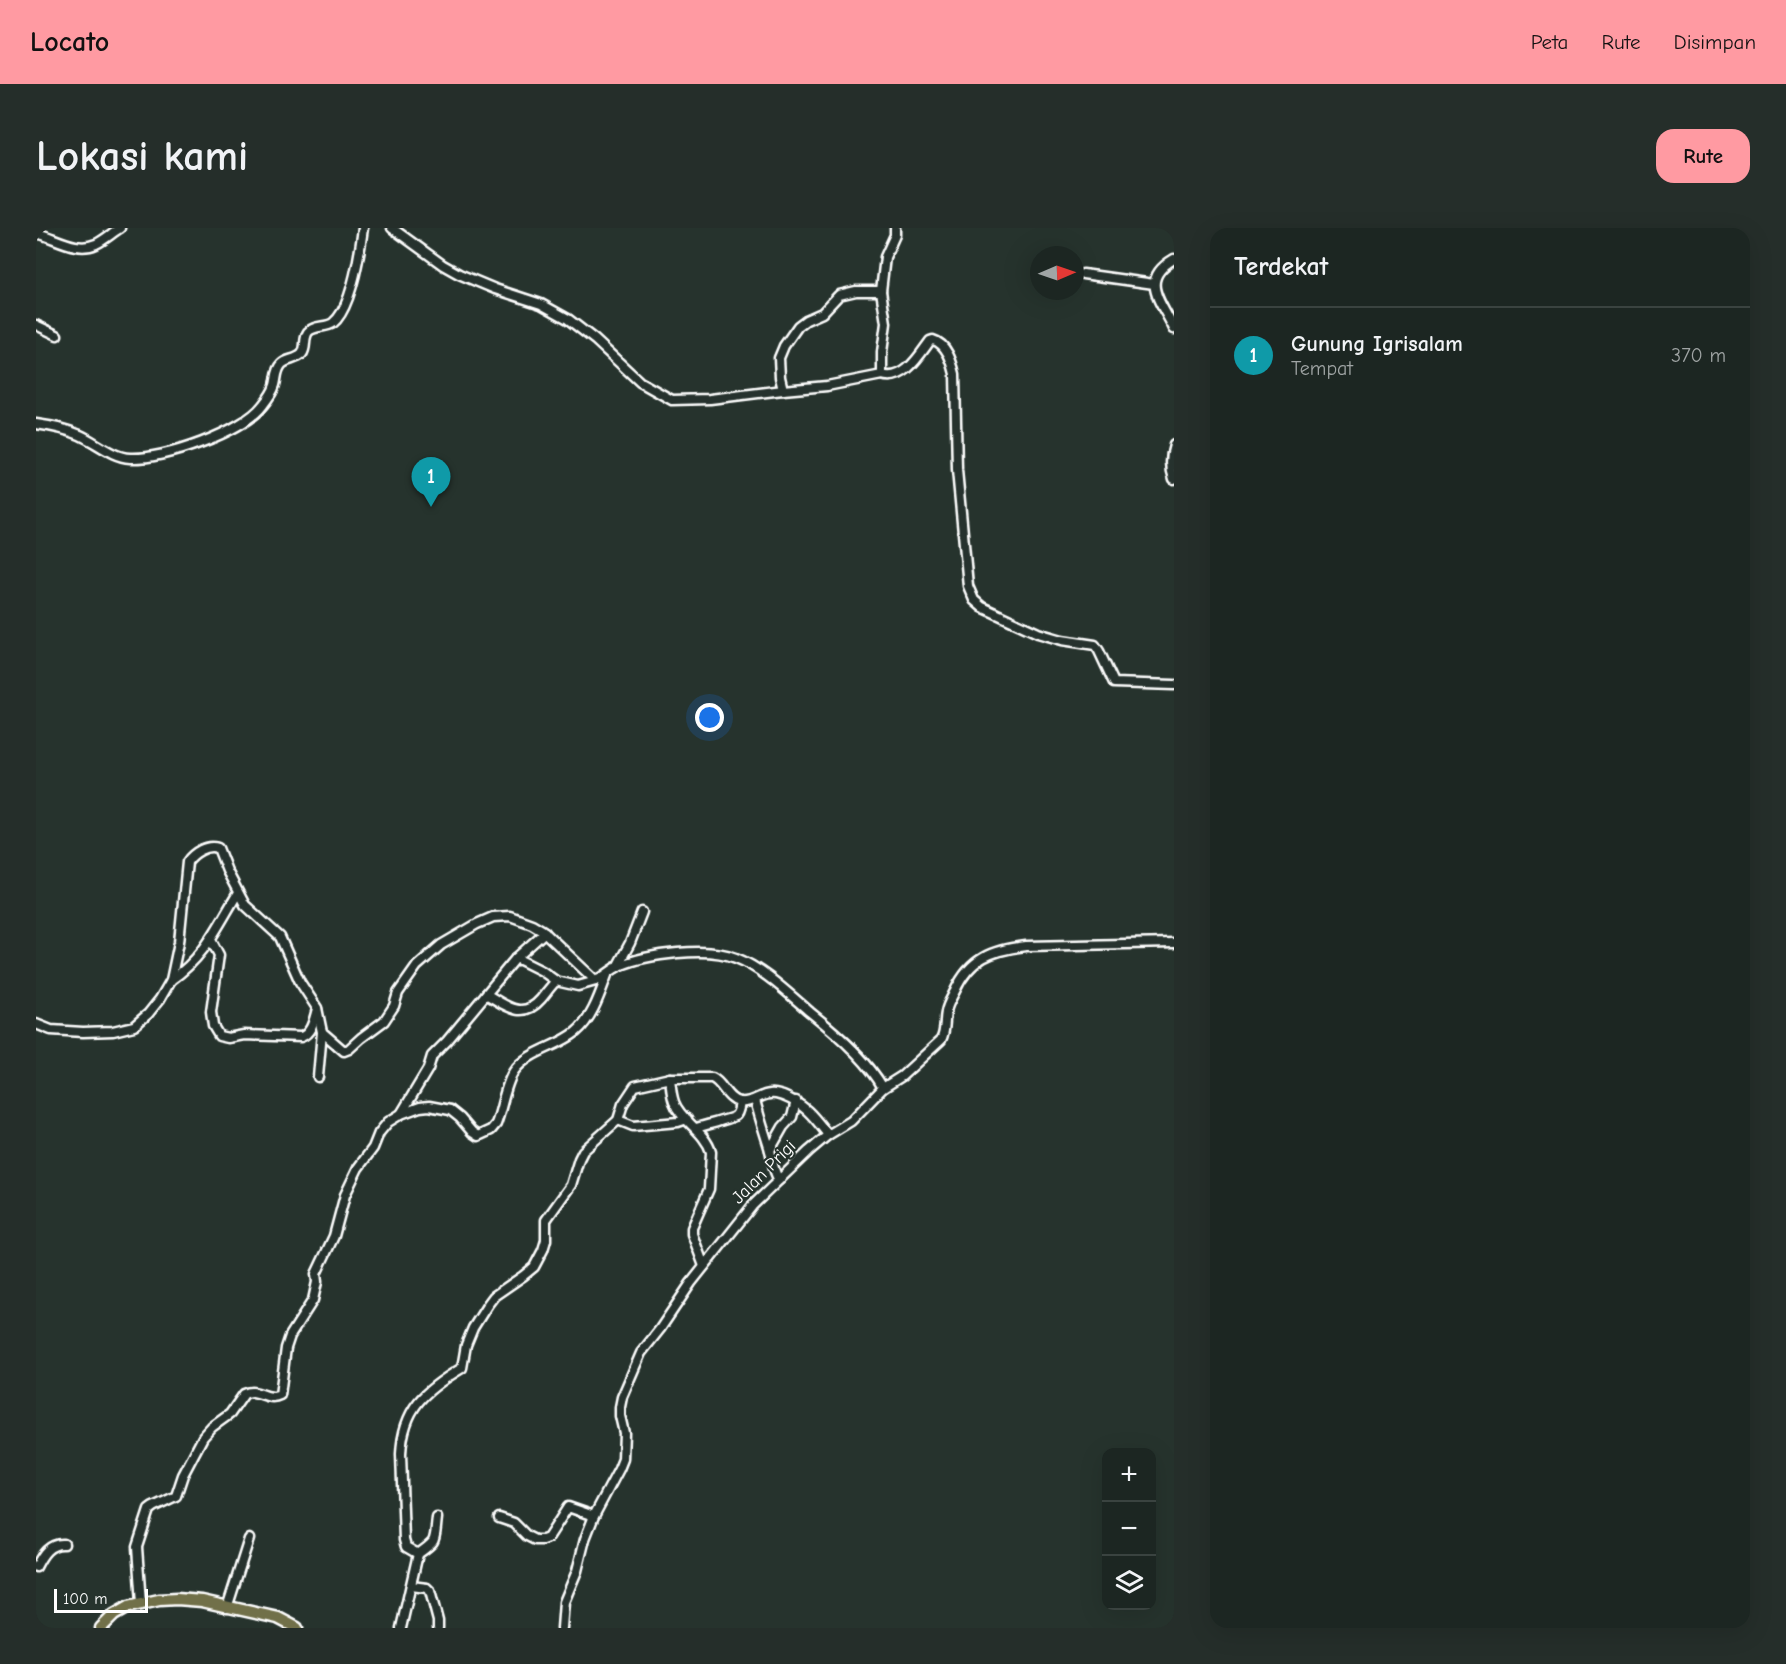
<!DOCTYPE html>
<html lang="id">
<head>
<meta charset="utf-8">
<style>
	body { margin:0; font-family:"Comic Neue",sans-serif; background:#252e2a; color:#f1f3f6 }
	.controls { position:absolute; right:18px; bottom:18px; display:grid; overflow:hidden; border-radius:12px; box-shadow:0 6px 24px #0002 }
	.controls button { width:54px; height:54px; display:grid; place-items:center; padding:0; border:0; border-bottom:2px solid #3a4340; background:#1c2622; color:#f1f3f6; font:30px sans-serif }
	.compass { position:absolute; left:994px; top:18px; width:54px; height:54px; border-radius:50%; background:#1c2622; box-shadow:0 6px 24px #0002; rotate:88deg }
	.scale { position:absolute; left:18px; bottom:15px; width:94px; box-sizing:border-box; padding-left:6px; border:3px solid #fff; border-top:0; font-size:16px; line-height:21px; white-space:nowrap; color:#fff; -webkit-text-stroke:4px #26332d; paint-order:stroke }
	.you { position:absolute; left:674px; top:490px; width:21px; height:21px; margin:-15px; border:4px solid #fff; border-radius:50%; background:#1a73e8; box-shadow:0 0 0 9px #1a73e833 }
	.badge { display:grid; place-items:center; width:39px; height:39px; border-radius:50%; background:#ff9aa2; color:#fff; font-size:20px; font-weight:700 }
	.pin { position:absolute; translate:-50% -50px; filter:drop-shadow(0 2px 3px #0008) }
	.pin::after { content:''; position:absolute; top:32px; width:21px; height:18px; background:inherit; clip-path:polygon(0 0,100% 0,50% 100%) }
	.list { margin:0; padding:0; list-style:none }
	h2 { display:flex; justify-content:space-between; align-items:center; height:78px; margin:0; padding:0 24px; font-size:26px }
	h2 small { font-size:20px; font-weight:400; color:#a0a5a5 }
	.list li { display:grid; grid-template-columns:39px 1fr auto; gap:18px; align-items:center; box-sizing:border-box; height:96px; padding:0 24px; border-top:2px solid #3a4340 }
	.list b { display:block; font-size:22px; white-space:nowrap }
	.list p { margin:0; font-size:20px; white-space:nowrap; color:#a0a5a5 }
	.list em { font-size:20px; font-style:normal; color:#a0a5a5 }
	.icon { flex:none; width:33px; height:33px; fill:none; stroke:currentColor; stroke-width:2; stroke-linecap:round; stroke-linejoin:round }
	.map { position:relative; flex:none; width:1138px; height:1400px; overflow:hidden; border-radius:18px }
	header { display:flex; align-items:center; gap:36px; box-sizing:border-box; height:84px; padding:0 30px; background:#ff9aa2; color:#111 }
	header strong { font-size:28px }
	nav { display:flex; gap:33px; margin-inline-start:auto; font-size:21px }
	.intro { display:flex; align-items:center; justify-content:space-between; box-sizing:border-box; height:144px; padding:0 36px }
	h1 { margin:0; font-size:42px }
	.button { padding:15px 27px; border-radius:18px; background:#ff9aa2; color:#111; font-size:21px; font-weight:700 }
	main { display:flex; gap:36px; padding:0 36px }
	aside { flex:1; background:#1c2622; border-radius:18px; box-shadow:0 6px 24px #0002 }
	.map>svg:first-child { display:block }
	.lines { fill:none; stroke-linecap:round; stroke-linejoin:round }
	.minor-casing { stroke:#fff; stroke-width:13 }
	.major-casing { stroke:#fff; stroke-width:15 }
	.minor { stroke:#26332d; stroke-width:8 }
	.major { stroke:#71704a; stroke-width:10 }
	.labels { text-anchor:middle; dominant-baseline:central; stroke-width:4.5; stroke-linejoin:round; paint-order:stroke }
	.street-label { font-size:18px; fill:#fff; stroke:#26332d }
</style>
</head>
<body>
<header>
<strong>Locato</strong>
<nav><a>Peta</a><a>Rute</a><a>Disimpan</a></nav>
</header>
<div class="intro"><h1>Lokasi kami</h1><a class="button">Rute</a></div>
<main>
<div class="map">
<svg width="1138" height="1400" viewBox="0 0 1138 1400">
	<rect width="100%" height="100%" fill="#26332d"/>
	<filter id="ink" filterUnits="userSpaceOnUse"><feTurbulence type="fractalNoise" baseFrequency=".0167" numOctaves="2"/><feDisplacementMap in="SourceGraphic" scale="12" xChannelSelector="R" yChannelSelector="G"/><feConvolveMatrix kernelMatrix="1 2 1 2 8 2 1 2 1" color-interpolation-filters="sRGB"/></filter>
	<g filter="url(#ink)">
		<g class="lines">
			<!-- minor casing -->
			<g class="minor-casing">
				<g id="minor">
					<path d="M 356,0 L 407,37 L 423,46 L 459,61 L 505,76 L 532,91 L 559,112 L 604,154 L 636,172 L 674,171 L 747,162 L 791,158 L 846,147"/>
					<path d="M 859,0 L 859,7 L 849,29 L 845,63 L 850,95 L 846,124 L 846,147 C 868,154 883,128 894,113 L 897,112 C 911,116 916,134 919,146 L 921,242 L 932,358 L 938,372 L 946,379 L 1002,405 L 1026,412 L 1059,417 L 1063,423 L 1078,455 L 1138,457"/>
					<path d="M 0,5 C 19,9 40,25 60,16 C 68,12 76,5 84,0"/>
					<path d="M 1138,31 C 1102,52 1125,73 1138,101"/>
					<path d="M 1047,46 L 1118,56"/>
					<path d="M 0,97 L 21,107"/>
					<path d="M 747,162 L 744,149 L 743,130 L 748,118 L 762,98 L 770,92 L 786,85 L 803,67 L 820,63 L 845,63"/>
					<path d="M 0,196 C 15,198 30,201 44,207 C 60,214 76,229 94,230 C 127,232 207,204 227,177 C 231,172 237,164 239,157 C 241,150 240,142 246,136 C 251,131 260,132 266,126 C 271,120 267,111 272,104 C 278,97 290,100 297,95 C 316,80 324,23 327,0"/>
					<path d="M 1138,217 C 1134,229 1134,240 1138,251"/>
					<path d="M 175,712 L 183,727 L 175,784 L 177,798 L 183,808 L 192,810 L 208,807 L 265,809 C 276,805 278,791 281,781"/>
					<path d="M 480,730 L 509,704"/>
					<path d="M 581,739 L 594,715 L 606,684"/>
					<path d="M 135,752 C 169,729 181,699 202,665"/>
					<path d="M 450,766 C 469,777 486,793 505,771 C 510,765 514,759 520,753"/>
					<path d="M 0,796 L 15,802 L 47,804 L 77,803 L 98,798 L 112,786 L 124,771 L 135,752 L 143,714 L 151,634 C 157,625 171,616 182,620 L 191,643 L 209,677 L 244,709 L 264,754 L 281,780 L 286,804 L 308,823 L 313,821 L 325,810 L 348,793 L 358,778 L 362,765 L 381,738 L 405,717 L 441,696 L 457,689 L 474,688 L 496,696 L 506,702 L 560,753 C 568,749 575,742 583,738 C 611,726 672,718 700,730 C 726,740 753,766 774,784 C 799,804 832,832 847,860"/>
					<path d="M 282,849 L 286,804"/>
					<path d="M 634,850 C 635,857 635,866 638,874 C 644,892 669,903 675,924 L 673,961 L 656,1000 L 656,1006 L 668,1038"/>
					<path d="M 719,872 C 723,888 728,903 733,919 C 737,931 736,942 743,952"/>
					<path d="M 365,886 L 392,841 L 396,828 L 411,813 L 480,730 L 506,743 L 520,753 L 542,758 L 560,753"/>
					<path d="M 582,892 L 597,898 L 642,894 L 651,891"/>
					<path d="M 660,900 C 667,898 697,890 699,888 C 703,885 703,879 704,874"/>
					<path d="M 734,922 L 747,899 L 756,889 L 760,873"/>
					<path d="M 463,1290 L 478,1295 L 491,1308 L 499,1312 L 507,1312 L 512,1310 L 532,1279 L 558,1288"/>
					<path d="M 382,1326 C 402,1312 398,1314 401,1290"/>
					<path d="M 0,1339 C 6,1327 13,1315 28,1316"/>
					<path d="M 375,1358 L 391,1360 L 394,1363 L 402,1393 L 402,1400"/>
					<path d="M 105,1376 L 101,1319 L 113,1282 L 117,1279 L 140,1268 L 147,1247 L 167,1209 L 176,1199 L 194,1186 L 208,1166 C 223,1159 230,1174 244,1167 L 250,1120 L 254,1108 L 277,1072 L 281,1054 L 280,1046 L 298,1008 L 309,967 L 322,940 L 337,920 L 343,905 L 352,894 L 365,886 L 384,879 L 393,878 L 414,882 L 424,890 L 436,904 L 442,908 L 455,902 L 460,896 C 466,881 469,856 478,843 C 492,823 522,819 540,804 C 556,791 564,766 571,747"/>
					<path d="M 191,1380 L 213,1311"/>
					<path d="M 365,1400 L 382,1326 L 370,1319 L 368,1312 L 365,1226 C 367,1180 389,1162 426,1140 L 430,1117 L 437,1100 L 452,1076 L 458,1068 L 487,1048 L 498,1039 L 507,1022 L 510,1012 L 510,992 L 535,957 L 543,931 L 547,923 L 582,892 L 587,876 L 599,858 L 634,850 L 676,850 C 687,855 690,871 703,874 C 715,876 723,867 734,866 C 739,865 743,867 747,868 C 770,877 778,889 792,907"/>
					<path d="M 526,1400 L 528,1374 L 541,1343 L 549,1311 L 558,1288 L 583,1241 L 587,1231 L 588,1205 L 584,1188 L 584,1179 L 586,1169 L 605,1125 L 624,1101 L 655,1055 L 717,977 L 773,923 L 792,907 L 815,893 L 847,860 L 866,848 L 905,812 C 910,803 908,794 910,784 C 911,777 916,769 919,763 C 934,730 956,722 990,718 L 1138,715"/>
				</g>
			</g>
			<!-- major casing -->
			<g class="major-casing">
				<path id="major" d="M 65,1400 L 78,1387 L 92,1379 L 123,1372 L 141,1371 L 166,1373 L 242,1390 L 261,1400"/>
			</g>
			<!-- minor -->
			<use href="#minor" class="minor"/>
			<!-- major -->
			<use href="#major" class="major"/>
		</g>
	</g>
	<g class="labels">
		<!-- street labels -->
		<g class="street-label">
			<text transform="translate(728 944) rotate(-45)">Jalan Prigi</text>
		</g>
	</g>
</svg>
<div class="controls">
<button>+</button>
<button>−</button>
<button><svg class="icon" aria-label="layers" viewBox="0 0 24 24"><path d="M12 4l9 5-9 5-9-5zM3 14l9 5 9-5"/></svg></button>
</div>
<svg class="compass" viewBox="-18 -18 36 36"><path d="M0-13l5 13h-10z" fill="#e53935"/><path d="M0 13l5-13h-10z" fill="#a0a5a5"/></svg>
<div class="scale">100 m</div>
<div class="you"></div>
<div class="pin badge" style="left:395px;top:279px;background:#0f9aa8">1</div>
</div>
<aside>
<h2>Terdekat<small></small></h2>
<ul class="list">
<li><span class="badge" style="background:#0f9aa8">1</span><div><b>Gunung Igrisalam</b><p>Tempat</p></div><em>370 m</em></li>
</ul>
</aside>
</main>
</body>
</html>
